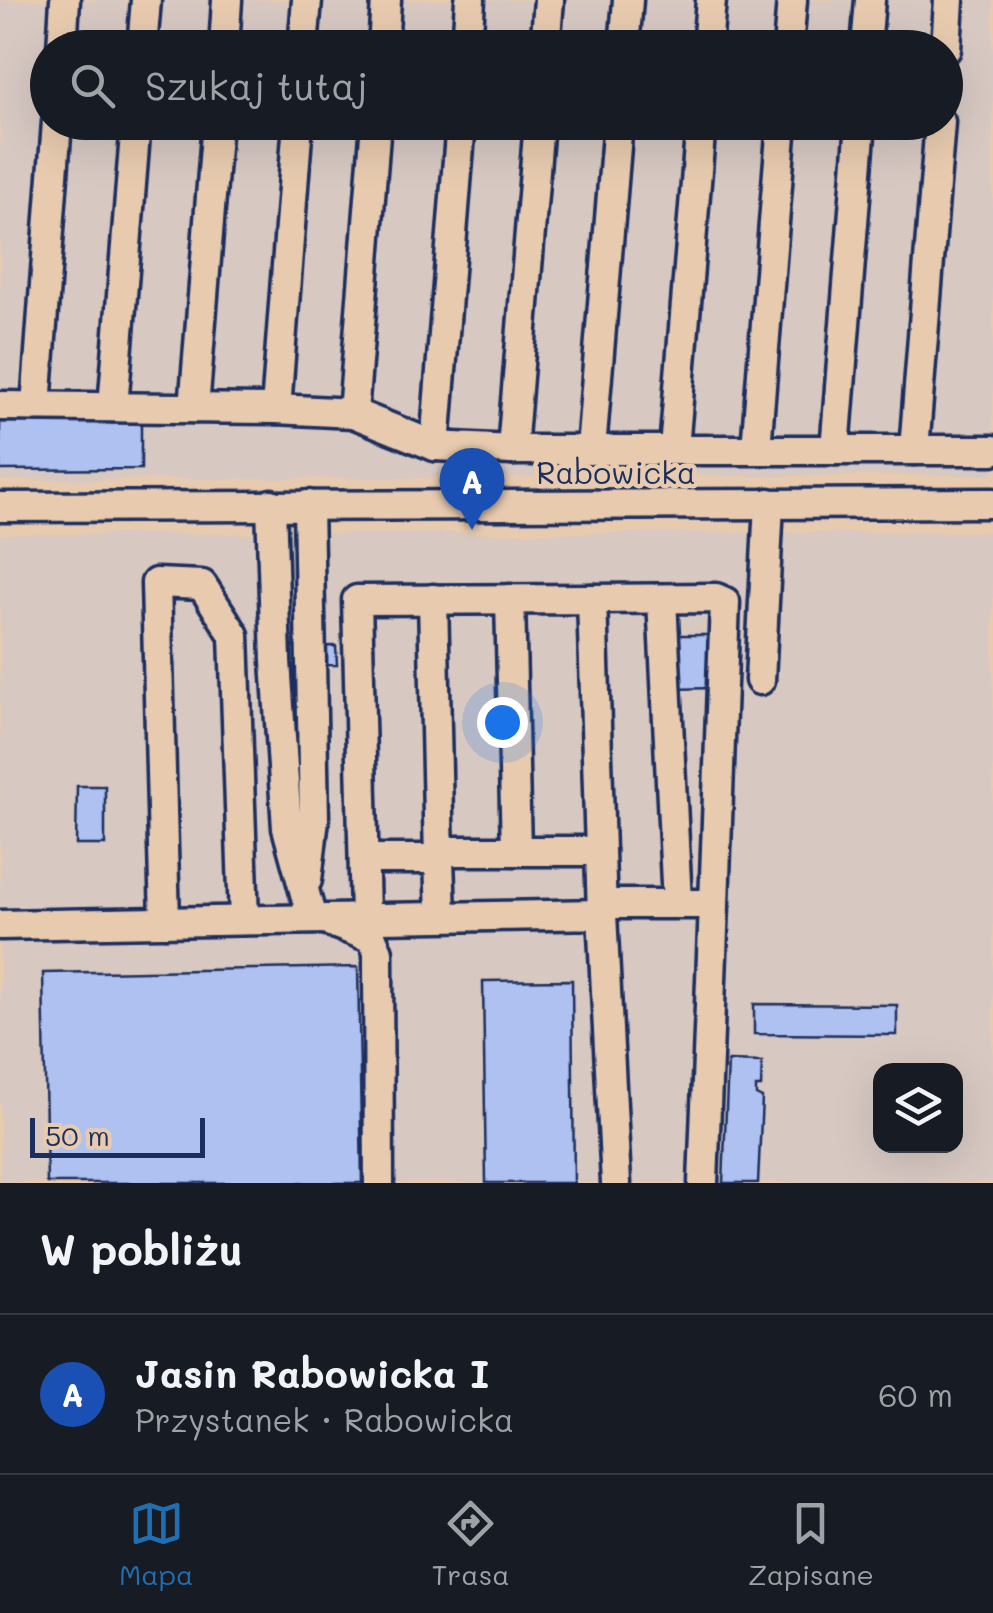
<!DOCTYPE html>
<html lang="pl">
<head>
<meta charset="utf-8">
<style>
	body { margin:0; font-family:Mali,sans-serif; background:#20242c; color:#f1f3f6 }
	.controls { position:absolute; right:30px; bottom:30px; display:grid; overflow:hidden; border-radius:20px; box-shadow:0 10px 40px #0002 }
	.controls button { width:90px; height:90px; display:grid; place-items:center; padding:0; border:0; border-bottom:2px solid #363941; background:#171b24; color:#f1f3f6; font:50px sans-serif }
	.scale { position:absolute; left:30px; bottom:25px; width:175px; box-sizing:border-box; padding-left:10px; border:5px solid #1b2f5e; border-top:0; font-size:28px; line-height:35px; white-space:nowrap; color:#1b2f5e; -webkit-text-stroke:8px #e8cbaf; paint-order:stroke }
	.you { position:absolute; left:502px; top:722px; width:35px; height:35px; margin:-25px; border:8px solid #fff; border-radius:50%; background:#1a73e8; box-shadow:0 0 0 15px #1a73e833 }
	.badge { display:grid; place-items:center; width:65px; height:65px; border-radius:50%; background:#1f6fb2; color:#fff; font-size:32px; font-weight:700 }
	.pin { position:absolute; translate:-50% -82px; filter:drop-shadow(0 2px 5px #0008) }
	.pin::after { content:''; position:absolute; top:52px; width:35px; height:30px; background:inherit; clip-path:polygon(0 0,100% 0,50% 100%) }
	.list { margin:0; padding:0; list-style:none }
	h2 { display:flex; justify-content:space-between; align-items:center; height:130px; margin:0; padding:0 40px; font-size:42px }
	h2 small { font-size:32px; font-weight:400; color:#9ea1a6 }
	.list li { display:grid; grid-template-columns:65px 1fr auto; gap:30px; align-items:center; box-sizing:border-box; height:160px; padding:0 40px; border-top:2px solid #363941 }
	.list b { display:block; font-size:38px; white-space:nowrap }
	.list p { margin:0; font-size:32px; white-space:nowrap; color:#9ea1a6 }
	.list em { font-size:32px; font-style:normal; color:#9ea1a6 }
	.icon { flex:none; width:55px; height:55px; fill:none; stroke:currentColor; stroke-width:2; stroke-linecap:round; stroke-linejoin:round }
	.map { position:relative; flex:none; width:993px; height:1183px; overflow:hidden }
	.search { position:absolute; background:#171b24; box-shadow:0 10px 40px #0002; left:30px; right:30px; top:30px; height:110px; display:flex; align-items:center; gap:25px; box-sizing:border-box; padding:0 35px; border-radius:55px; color:#9ea1a6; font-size:38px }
	.sheet { height:290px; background:#171b24 }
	nav { display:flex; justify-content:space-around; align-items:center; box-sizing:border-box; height:140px; border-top:2px solid #363941; background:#171b24; font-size:28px; color:#9ea1a6 }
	nav a { display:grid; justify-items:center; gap:5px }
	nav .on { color:#1f6fb2 }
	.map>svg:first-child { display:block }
	.built { fill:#d7c8c2; fill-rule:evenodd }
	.building { fill:#afc1f0; stroke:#1b2f5e; stroke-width:2.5 }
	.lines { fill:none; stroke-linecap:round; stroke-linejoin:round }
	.minor-casing { stroke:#1b2f5e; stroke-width:35 }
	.minor { stroke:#e8cbaf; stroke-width:28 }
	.labels { text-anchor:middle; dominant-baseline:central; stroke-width:9; stroke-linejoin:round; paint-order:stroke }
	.street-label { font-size:30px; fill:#1b2f5e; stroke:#e8cbaf }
</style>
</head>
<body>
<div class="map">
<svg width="993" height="1183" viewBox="0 0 993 1183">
	<rect width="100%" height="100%" fill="#e8cbaf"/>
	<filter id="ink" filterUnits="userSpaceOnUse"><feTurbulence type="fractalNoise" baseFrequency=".01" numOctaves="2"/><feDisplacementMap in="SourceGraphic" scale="20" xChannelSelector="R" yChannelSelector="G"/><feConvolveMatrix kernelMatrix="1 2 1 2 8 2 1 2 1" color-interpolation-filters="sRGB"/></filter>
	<g filter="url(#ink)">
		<!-- built -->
		<g class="built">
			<path d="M 0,0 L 993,0 L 993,475 L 0,480 ZM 48,48 L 946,48 L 946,122 L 48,122 Z"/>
			<path d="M 993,532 L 993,1183 L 0,1183 L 0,534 ZM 880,1070 L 956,1070 L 956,1146 L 880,1146 Z"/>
		</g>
		<!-- building -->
		<g class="building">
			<path d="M 141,421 L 141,469 L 0,470 L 0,422 Z"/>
			<path d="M 673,635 L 712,635 L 713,688 L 673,689 Z"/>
			<path d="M 336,646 L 337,665 L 266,666 L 266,647 Z"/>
			<path d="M 77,786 L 105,786 L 105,845 L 76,845 Z"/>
			<path d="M 358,967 L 362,1183 L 47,1183 L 43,973 Z"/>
			<path d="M 572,980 L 574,1183 L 486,1183 L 483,981 Z"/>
			<path d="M 754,1004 L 897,1005 L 897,1035 L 754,1034 Z"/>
			<path d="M 728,1061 L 762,1062 L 761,1087 L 756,1087 L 756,1095 L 762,1098 L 758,1183 L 723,1183 Z"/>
		</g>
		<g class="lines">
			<!-- minor casing -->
			<g class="minor-casing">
				<g id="minor">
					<path d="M 62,48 L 65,0"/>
					<path d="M 142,48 L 146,0"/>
					<path d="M 224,48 L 227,0"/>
					<path d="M 303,48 L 307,0"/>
					<path d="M 383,48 L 386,0"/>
					<path d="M 467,48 L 470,0"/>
					<path d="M 545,48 L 549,0"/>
					<path d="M 624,48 L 628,0"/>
					<path d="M 707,48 L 711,0"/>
					<path d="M 788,48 L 792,0"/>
					<path d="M 866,48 L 870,0"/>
					<path d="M 946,49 L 949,0"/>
					<path d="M 0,406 L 276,409 L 353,413 L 435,446 L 512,450 L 993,450"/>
					<path d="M 36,406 L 57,122"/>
					<path d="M 113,407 L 136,122"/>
					<path d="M 194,408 L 217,122"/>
					<path d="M 276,409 L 298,122"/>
					<path d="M 353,413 L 376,122"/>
					<path d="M 435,446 L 461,122"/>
					<path d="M 591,449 L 618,122"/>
					<path d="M 674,449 L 701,122"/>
					<path d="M 756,449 L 782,122"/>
					<path d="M 512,450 L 539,122"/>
					<path d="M 835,450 L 861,122"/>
					<path d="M 914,450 L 940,122"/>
					<path d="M 271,504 L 276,661 L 287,828 L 312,919"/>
					<path d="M 0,507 L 993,503"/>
					<path d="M 510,599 L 516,851"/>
					<path d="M 592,599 L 716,598 L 725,602 L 714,904 L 602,904"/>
					<path d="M 662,599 L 677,903"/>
					<path d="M 760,680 L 769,503"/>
					<path d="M 439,851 L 600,851"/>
					<path d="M 364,859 L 439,859 L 433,599"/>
					<path d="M 439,859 L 441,915"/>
					<path d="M 307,880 L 314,819 L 308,505"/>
					<path d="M 365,916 L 357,600 L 592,599 L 602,914"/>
					<path d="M 165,922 L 156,583 L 202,585 L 234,635 L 244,920"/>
					<path d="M 333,923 L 372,938 L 378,952 L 379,1183"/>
					<path d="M 0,925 L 602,914 L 616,1183"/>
					<path d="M 703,1183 L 714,904"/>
				</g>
			</g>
			<!-- minor -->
			<use href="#minor" class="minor"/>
		</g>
	</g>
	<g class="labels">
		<!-- street labels -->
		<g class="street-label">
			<text x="616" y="472">Rabowicka</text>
		</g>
	</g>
</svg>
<div class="controls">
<button><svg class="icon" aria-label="layers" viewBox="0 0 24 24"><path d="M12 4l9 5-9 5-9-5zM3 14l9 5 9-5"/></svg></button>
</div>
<div class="scale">50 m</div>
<div class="you"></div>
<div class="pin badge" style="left:472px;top:530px;background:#1a4fb4">A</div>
<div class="search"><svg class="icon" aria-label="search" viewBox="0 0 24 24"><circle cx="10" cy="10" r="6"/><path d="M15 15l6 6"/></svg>Szukaj tutaj</div>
</div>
<section class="sheet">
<h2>W pobliżu<small></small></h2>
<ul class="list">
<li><span class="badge" style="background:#1a4fb4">A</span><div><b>Jasin Rabowicka I</b><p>Przystanek · Rabowicka</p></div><em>60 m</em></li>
</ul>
</section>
<nav>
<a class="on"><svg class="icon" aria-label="map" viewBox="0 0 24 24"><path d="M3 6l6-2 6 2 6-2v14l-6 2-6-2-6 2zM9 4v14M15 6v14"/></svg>Mapa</a>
<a><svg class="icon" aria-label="directions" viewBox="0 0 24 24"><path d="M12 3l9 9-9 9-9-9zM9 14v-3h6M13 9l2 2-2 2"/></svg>Trasa</a>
<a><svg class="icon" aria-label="saved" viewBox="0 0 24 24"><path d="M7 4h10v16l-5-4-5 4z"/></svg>Zapisane</a>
</nav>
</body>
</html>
